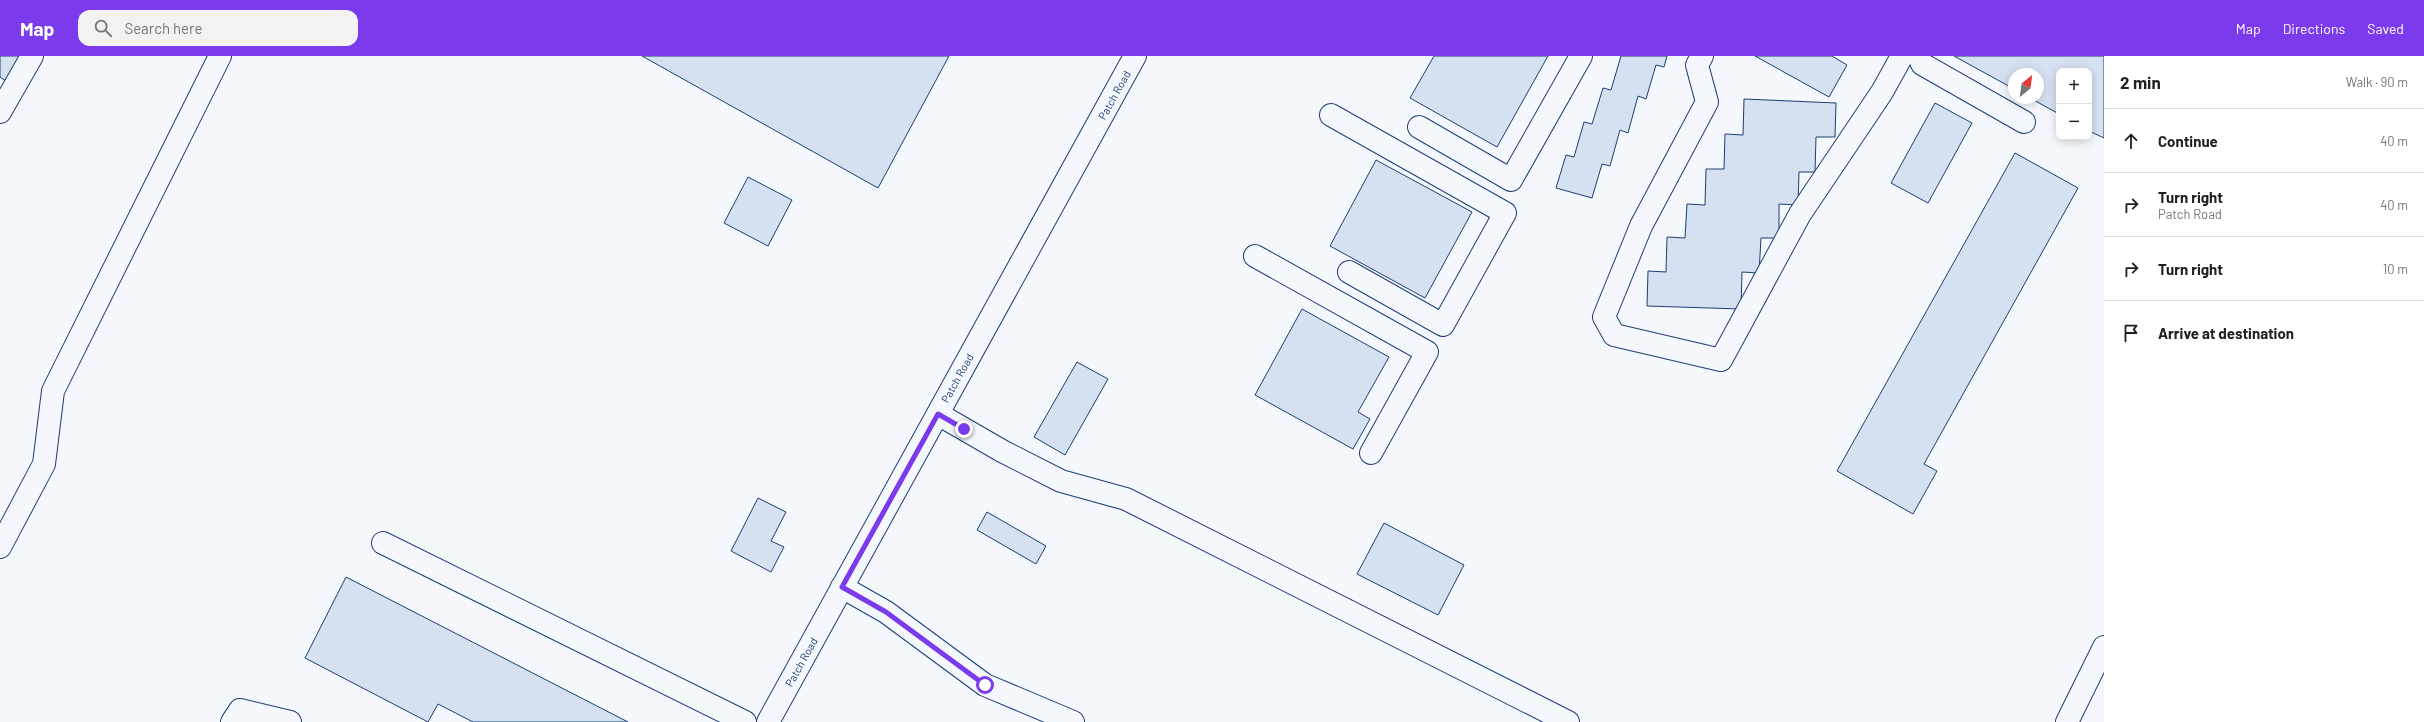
<!DOCTYPE html>
<html lang="en">
<head>
<meta charset="utf-8">
<style>
	body { margin:0; font-family:Barlow,sans-serif; background:#f2f2f2; color:#202124 }
	.controls { position:absolute; right:12px; top:12px; display:grid; overflow:hidden; border-radius:8px; box-shadow:0 2px 10px #0003 }
	.controls button { width:36px; height:36px; display:grid; place-items:center; padding:0; border:0; border-bottom:1px solid #e0e0e0; background:#fff; color:#202124; font:20px sans-serif }
	.compass { position:absolute; left:2008px; top:12px; width:36px; height:36px; border-radius:50%; background:#fff; box-shadow:0 2px 10px #0003; rotate:29deg }
	.stop { position:absolute; width:12px; height:12px; margin:-9px; border:3px solid #7c3aed; border-radius:50%; background:#fff }
	.stop.end { background:#7c3aed; border-color:#fff; box-shadow:0 1px 4px #0008 }
	.list { margin:0; padding:0; list-style:none }
	h2 { display:flex; justify-content:space-between; align-items:center; height:52px; margin:0; padding:0 16px; font-size:17px }
	h2 small { font-size:13px; font-weight:400; color:#757577 }
	.list li { display:grid; grid-template-columns:26px 1fr auto; gap:12px; align-items:center; box-sizing:border-box; height:64px; padding:0 16px; border-top:1px solid #e0e0e0 }
	.list b { display:block; font-size:15px; white-space:nowrap }
	.list p { margin:0; font-size:13px; white-space:nowrap; color:#757577 }
	.list em { font-size:13px; font-style:normal; color:#757577 }
	.icon { flex:none; width:22px; height:22px; fill:none; stroke:currentColor; stroke-width:2; stroke-linecap:round; stroke-linejoin:round }
	.map { position:relative; flex:none; width:2104px; height:666px; overflow:hidden }
	header { display:flex; align-items:center; gap:24px; box-sizing:border-box; height:56px; padding:0 20px; background:#7c3aed; color:#fff }
	header strong { font-size:19px }
	nav { display:flex; gap:22px; margin-inline-start:auto; font-size:14px }
	.search { width:280px; height:36px; background:#f2f2f2; display:flex; align-items:center; gap:10px; box-sizing:border-box; padding:0 14px; border-radius:12px; color:#757577; font-size:15px }
	main { display:flex }
	aside { flex:1; background:#fff }
	.map>svg:first-child { display:block }
	.building { fill:#d5e0f0; stroke:#1d3f73 }
	.lines { fill:none; stroke-linecap:round; stroke-linejoin:round }
	.minor-casing { stroke:#1d3f73; stroke-width:24 }
	.minor { stroke:#f4f7fb; stroke-width:22 }
	.route { stroke:#7c3aed; stroke-width:5 }
	.labels { text-anchor:middle; dominant-baseline:central; stroke-width:3; stroke-linejoin:round; paint-order:stroke }
	.street-label { font-size:11px; fill:#1d3f73; stroke:#f4f7fb }
</style>
</head>
<body>
<header>
<strong>Map</strong>
<div class="search"><svg class="icon" aria-label="search" viewBox="0 0 24 24"><circle cx="10" cy="10" r="6"/><path d="M15 15l6 6"/></svg>Search here</div>
<nav><a>Map</a><a>Directions</a><a>Saved</a></nav>
</header>
<main>
<div class="map">
<svg width="2104" height="666" viewBox="0 0 2104 666">
	<rect width="100%" height="100%" fill="#f4f7fb"/>
	<!-- building -->
	<g class="building">
		<path d="M 0,0 L 20,0 L 6,25 L 0,21 Z"/>
		<path d="M 642,0 L 949,0 L 878,132 Z"/>
		<path d="M 1434,0 L 1548,0 L 1497,91 L 1410,42 Z"/>
		<path d="M 1621,0 L 1667,0 L 1664,11 L 1656,9 L 1646,43 L 1638,40 L 1628,77 L 1620,74 L 1610,110 L 1602,108 L 1592,142 L 1556,132 L 1566,99 L 1574,101 L 1584,66 L 1592,68 L 1603,32 L 1611,34 Z"/>
		<path d="M 1755,0 L 1832,0 L 1847,9 L 1829,41 Z"/>
		<path d="M 1954,0 L 2104,0 L 2104,82 L 2089,75 L 2089,15 L 2059,15 L 2059,58 L 2030,42 L 2038,42 L 2038,18 L 2014,18 L 2014,33 Z"/>
		<path d="M 1744,43 L 1836,47 L 1835,81 L 1816,81 L 1815,116 L 1799,116 L 1798,149 L 1779,148 L 1779,182 L 1761,182 L 1759,217 L 1742,216 L 1741,253 L 1647,250 L 1648,215 L 1666,216 L 1667,181 L 1685,182 L 1687,148 L 1705,149 L 1706,113 L 1724,113 L 1725,78 L 1743,79 Z"/>
		<path d="M 1935,47 L 1972,67 L 1928,147 L 1891,127 Z"/>
		<path d="M 2015,97 L 2078,132 L 1924,408 L 1937,415 L 1913,458 L 1837,415 Z"/>
		<path d="M 1376,104 L 1472,156 L 1425,242 L 1330,190 Z"/>
		<path d="M 748,121 L 792,144 L 768,190 L 724,167 Z"/>
		<path d="M 1302,253 L 1389,301 L 1358,356 L 1370,363 L 1353,393 L 1255,339 Z"/>
		<path d="M 1077,306 L 1108,323 L 1065,399 L 1034,381 Z"/>
		<path d="M 758,442 L 786,456 L 771,485 L 784,491 L 771,516 L 731,495 Z"/>
		<path d="M 987,456 L 1046,490 L 1036,508 L 977,474 Z"/>
		<path d="M 1384,467 L 1464,509 L 1438,559 L 1357,518 Z"/>
		<path d="M 346,521 L 628,666 L 473,666 L 438,648 L 428,666 L 305,602 Z"/>
	</g>
	<g class="lines">
		<!-- minor casing -->
		<g class="minor-casing">
			<g id="minor">
				<path d="M 1702,0 L 1697,9 L 1707,46 L 1641,170 L 1604,261 L 1614,279 L 1721,304 L 1800,158 L 1882,36 L 1902,0"/>
				<path d="M 1919,0 L 1922,8 L 2024,66"/>
				<path d="M 0,56 L 32,0"/>
				<path d="M 1331,59 L 1505,157 L 1443,269 L 1349,216"/>
				<path d="M 1419,71 L 1511,124 L 1581,0"/>
				<path d="M 1255,200 L 1427,296 L 1371,397"/>
				<path d="M 938,358 L 1002,395 L 1061,425 L 1126,443 L 1568,666"/>
				<path d="M 383,487 L 745,666"/>
				<path d="M 0,491 L 44,408 L 53,335 L 220,0"/>
				<path d="M 842,531 L 886,556 L 985,629 L 1073,666"/>
				<path d="M 232,666 L 240,654 L 290,666"/>
				<path d="M 768,666 L 1135,0"/>
				<path d="M 2067,666 L 2104,591"/>
			</g>
		</g>
		<!-- minor -->
		<use href="#minor" class="minor"/>
	</g>
	<g class="lines">
		<!-- route -->
		<path class="route" d="M 964,373 L 938,358 L 842,531 L 886,556 L 985,629"/>
	</g>
	<g class="labels">
		<!-- street labels -->
		<g class="street-label">
			<text transform="translate(1114 39) rotate(-61)">Patch Road</text>
			<text transform="translate(957 322) rotate(-61)">Patch Road</text>
			<text transform="translate(801 606) rotate(-61)">Patch Road</text>
		</g>
	</g>
</svg>
<div class="controls">
<button>+</button>
<button>−</button>
</div>
<svg class="compass" viewBox="-18 -18 36 36"><path d="M0-13l5 13h-10z" fill="#e53935"/><path d="M0 13l5-13h-10z" fill="#757577"/></svg>
<div class="stop" style="left:985px;top:629px"></div>
<div class="stop end" style="left:964px;top:373px"></div>
</div>
<aside>
<h2>2 min<small>Walk · 90 m</small></h2>
<ul class="list">
<li><svg class="icon" aria-label="ahead" viewBox="0 0 24 24"><path d="M12 20V5M6 11l6-6 6 6"/></svg><div><b>Continue</b></div><em>40 m</em></li>
<li><svg class="icon" aria-label="right" viewBox="0 0 24 24"><path d="M7 20v-9h11M14 6l5 5-5 5"/></svg><div><b>Turn right</b><p>Patch Road</p></div><em>40 m</em></li>
<li><svg class="icon" aria-label="right" viewBox="0 0 24 24"><path d="M7 20v-9h11M14 6l5 5-5 5"/></svg><div><b>Turn right</b></div><em>10 m</em></li>
<li><svg class="icon" aria-label="arrive" viewBox="0 0 24 24"><path d="M6 21V4h12l-3 4 3 4H6"/></svg><div><b>Arrive at destination</b></div></li>
</ul>
</aside>
</main>
</body>
</html>
